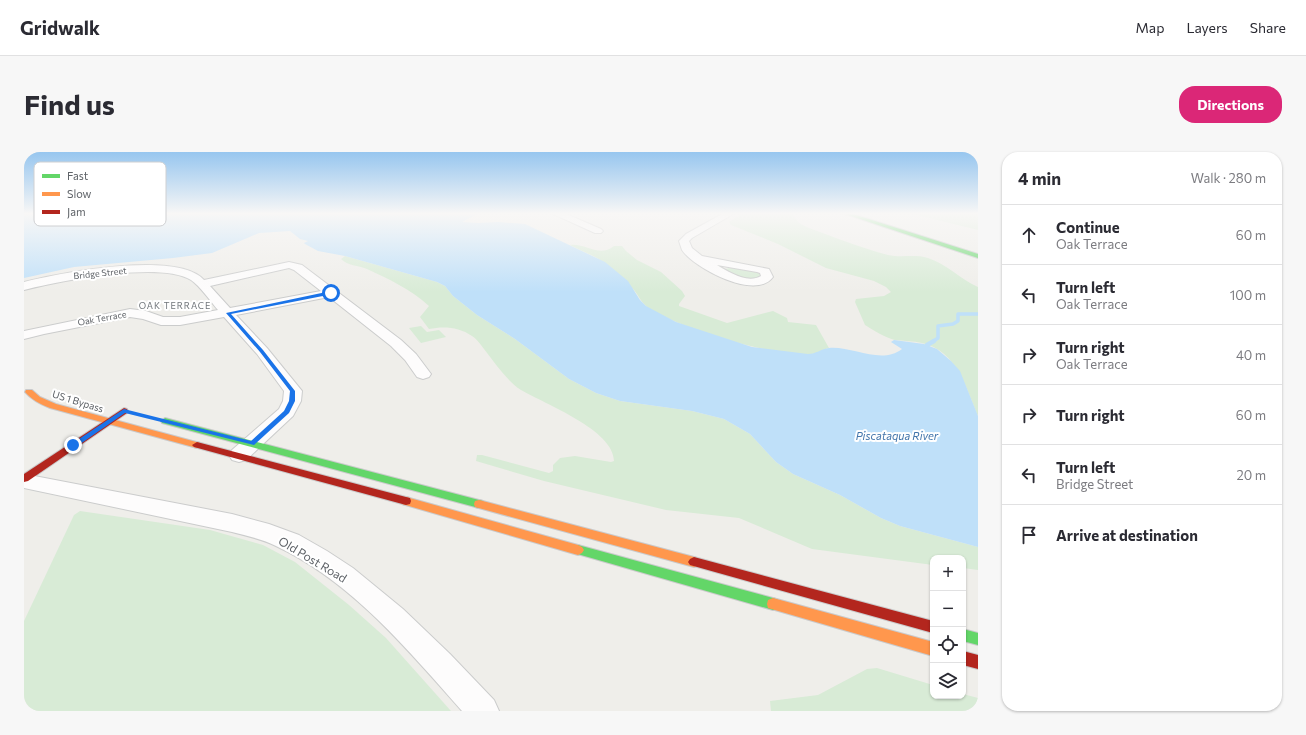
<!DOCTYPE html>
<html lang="en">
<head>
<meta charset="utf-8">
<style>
	body { margin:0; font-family:Commissioner,sans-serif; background:#f7f7f7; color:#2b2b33 }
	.controls { position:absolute; right:12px; bottom:12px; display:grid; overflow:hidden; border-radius:8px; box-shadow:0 1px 3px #0004 }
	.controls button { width:36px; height:36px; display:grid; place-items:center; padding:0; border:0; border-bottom:1px solid #e1e1e2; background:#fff; color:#2b2b33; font:20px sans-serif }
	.stop { position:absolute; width:12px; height:12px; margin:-9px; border:3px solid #1a73e8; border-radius:50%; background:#fff }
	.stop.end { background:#1a73e8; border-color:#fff; box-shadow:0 1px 4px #0008 }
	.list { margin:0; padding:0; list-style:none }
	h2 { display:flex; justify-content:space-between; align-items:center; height:52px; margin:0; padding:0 16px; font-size:17px }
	h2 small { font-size:13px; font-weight:400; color:#7c7c81 }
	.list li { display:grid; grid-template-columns:26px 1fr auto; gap:12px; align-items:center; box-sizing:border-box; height:60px; padding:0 16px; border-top:1px solid #e1e1e2 }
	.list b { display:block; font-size:15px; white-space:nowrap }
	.list p { margin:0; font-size:13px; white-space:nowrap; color:#7c7c81 }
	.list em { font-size:13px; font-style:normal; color:#7c7c81 }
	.icon { flex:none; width:22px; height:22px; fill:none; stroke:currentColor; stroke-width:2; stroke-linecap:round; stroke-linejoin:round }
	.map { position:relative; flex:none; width:954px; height:559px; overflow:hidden; border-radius:16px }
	header { display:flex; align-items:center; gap:24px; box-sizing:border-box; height:56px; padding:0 20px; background:#fff; border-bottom:1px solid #e1e1e2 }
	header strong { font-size:19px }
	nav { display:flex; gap:22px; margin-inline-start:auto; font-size:14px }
	.intro { display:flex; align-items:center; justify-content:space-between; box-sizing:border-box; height:96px; padding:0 24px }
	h1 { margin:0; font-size:28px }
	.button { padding:10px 18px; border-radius:16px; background:#db2777; color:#fff; font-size:14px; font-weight:700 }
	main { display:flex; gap:24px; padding:0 24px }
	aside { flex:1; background:#fff; border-radius:16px; box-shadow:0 1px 3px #0004 }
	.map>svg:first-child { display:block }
	.green { fill:#d8ebd6 }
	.water { fill:#bfe0f9 }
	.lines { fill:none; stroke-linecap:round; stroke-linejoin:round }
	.stream-far1 { stroke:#bfe0f9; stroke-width:3.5 }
	.stream { stroke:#bfe0f9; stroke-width:4.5 }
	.street-casing { stroke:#cbcccc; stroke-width:2 }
	.fast-casing { stroke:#cacacb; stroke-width:2 }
	.slow-casing { stroke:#cacacb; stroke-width:2 }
	.jam-casing { stroke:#cacacb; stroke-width:2 }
	.street { fill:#fdfcfc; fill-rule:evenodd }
	.fast { fill:#63d668; fill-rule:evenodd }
	.slow { fill:#ff974d; fill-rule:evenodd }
	.jam { fill:#b3261e; fill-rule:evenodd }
	.route { fill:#1a73e8 }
	.labels { text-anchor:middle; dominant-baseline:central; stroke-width:4; stroke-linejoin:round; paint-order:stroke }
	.far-street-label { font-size:9px; fill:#5f6368; stroke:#fff }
	.far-neighbourhood-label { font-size:9px; letter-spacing:1px; fill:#70757a; stroke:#fff }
	.street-label { font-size:10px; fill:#5f6368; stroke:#fff }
	.water-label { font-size:11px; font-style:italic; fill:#4174aa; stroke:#fff }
	.near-street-label { font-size:12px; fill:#5f6368; stroke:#fff }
	.key { fill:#fff; stroke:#cfd0d2; stroke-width:1 }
	.key-label { font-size:11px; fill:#5f6368 }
</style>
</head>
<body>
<header>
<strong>Gridwalk</strong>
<nav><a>Map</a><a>Layers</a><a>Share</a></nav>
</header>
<div class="intro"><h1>Find us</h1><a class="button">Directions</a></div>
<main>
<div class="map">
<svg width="954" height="559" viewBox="0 0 954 559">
	<rect width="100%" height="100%" fill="#efeeea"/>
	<!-- green -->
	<g class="green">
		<path d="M 719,61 L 767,61 L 775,71 L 785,76 C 810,85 837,96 864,103 C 877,106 891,102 904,106 C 923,112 936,127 954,135 L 954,264 C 942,236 933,199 898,191 C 889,189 880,189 871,188 C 862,186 849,178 841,173 L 831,150 L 832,147 L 860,144 L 867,140 L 862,135 L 850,129 L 802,116 L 754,92 L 707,73 L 705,70 Z"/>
		<path d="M 885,61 L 954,61 L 954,78 Z"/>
		<path d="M 546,93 C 562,91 575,106 590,94 L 598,94 L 602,99 L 613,108 L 637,120 L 658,139 L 661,144 L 655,152 L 655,154 L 703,171 L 749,159 L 763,166 L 764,170 L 792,173 L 805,196 C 799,197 794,202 788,202 C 749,205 656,177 623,155 C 617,150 615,144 610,138 C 603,130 585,115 576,108 C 567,102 555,98 546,93 Z"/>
		<path d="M 321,104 L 413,130 L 421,134 L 429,144 L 453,163 L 491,187 L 545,227 L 572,241 L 596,249 L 668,259 L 700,267 L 726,282 L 752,310 L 769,322 L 816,343 L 857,366 L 876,374 L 954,395 L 954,418 L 939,416 L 939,406 L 909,406 L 909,413 L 788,397 L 715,366 L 642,358 L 520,329 L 452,309 L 453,303 L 458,303 L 525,321 L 529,319 L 529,313 L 536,306 L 551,304 L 587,310 L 590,309 C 590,278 521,252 497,238 C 482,228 471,211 460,197 C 457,193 453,187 448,184 C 435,175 420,174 405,177 L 396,165 L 405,154 C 387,137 364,127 343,117 C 334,113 324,114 317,107 Z"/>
		<path d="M 710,115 L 735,120 L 737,123 C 727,132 712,124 701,119 L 701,117 Z"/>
		<path d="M 397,174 L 403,180 L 415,178 L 422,185 L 397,191 L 385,176 Z"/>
		<path d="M 56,359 L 186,378 L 239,393 L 271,410 L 325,453 L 362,486 L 427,559 L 0,559 L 0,469 L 50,363 Z"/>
		<path d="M 853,516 L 909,533 L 909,544 L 939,544 L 939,542 L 954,546 L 954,559 L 747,559 L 746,549 L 794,543 L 843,517 Z"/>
	</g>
	<!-- water -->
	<path class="water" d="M 0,61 L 455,61 L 438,70 L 454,71 L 474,70 L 501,72 L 581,110 L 604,129 L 616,148 L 622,154 L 652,170 L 728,195 L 784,202 C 792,202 797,197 805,196 C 829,194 857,213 878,197 L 867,190 L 870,188 L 900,192 L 913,197 L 927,209 L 936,219 L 954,264 L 954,395 L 876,374 L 857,366 L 816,343 L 769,322 L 752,310 L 726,282 L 700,267 L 668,259 L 596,249 L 572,241 L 545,227 L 491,187 L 453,163 L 429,144 L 421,134 L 413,130 L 321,104 L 294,99 L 281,92 L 280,91 L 284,89 L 276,87 L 266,79 L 235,81 L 188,101 L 149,106 L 50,115 L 0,126 Z"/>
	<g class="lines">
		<!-- stream-far1 -->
		<path class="stream-far1" d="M 908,190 L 914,186 L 914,174 L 929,172 L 934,169 L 934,162 L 954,162"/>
		<!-- stream -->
		<path class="stream" d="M 903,193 L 910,189"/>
		<!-- street casing -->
		<g class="street-casing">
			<g id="street">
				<path d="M 527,61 L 540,61 L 577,77 L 579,79 L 577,81 L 571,81 Z"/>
				<path d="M 700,61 L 711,61 L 668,86 L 665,89 L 668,96 L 678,104 L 745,117 L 749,125 C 732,149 670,116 658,98 C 657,95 656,92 655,89 L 662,82 ZM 693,113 L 733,120 L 736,121 L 737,124 C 723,132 705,120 693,113 Z"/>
				<path d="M 265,110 L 278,113 L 377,188 L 392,202 L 407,222 L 405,225 L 399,227 L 393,225 L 381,208 L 367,194 L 305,145 L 212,163 L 243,196 L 278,239 L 277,249 L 269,264 L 222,308 L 215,310 L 208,308 L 205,303 L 208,298 L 255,257 L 259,249 L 260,239 L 233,202 L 200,165 L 156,173 L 137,173 L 119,167 L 106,165 L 20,182 L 0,187 L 0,179 L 106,157 L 122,159 L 139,165 L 156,165 L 194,158 C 187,150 176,134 167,128 C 136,109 36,129 0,138 L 0,130 C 36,121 153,98 180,128 ZM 265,116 L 270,118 L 297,139 L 206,156 L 186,134 Z"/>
				<path d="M 0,322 L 208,362 L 245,372 L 275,383 L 303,399 L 329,416 L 379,457 L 426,502 L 470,548 L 475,559 L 438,559 C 384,498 327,429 252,394 C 238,387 223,384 208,380 L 0,336 Z"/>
			</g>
		</g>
		<!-- fast casing -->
		<g class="fast-casing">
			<g id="fast">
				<path d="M 826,61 L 954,102 L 954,106 L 818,61 Z"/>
				<path d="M 141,266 L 455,348 L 459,349 L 460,352 L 459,355 L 455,356 L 138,271 L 137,269 Z"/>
				<path d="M 554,393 L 749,446 L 754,448 L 755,452 L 754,456 L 749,458 L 550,401 L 548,398 L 550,395 Z"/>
				<path d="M 939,477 L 954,481 L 954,493 L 939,489 Z"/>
			</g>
		</g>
		<!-- slow casing -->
		<g class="slow-casing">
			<g id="slow">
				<path d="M 2,238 L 8,238 L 16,245 L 32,252 L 176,291 L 178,293 L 173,296 L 26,256 C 16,252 8,248 1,240 Z"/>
				<path d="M 382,345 L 554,393 L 558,395 L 560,398 L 558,401 L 554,403 L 378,352 L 377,349 L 378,346 Z"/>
				<path d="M 455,348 L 670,405 L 674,407 L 676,410 L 674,413 L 670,415 L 451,355 L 450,352 L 451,349 Z"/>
				<path d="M 749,446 L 909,490 L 909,504 L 744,456 L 743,452 L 744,448 Z"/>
			</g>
		</g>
		<!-- jam casing -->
		<g class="jam-casing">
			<g id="jam">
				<path d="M 100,256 L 103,257 L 104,259 L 103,261 L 4,329 L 0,330 L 0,322 Z"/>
				<path d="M 173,290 L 382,345 L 386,346 L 387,349 L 386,352 L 382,353 L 170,295 L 168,293 Z"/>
				<path d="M 670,405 L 909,469 L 909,481 L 666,413 L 664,410 L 666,407 Z"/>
				<path d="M 939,499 L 954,503 L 954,517 L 939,513 Z"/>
			</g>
		</g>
		<!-- street -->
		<use href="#street" class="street"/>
		<!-- fast -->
		<use href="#fast" class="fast"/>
		<!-- slow -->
		<use href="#slow" class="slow"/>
		<!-- jam -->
		<use href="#jam" class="jam"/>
	</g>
	<!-- sky -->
	<linearGradient id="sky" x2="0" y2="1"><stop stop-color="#97c6ef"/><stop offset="0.44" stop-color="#f8f7f6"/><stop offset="1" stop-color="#f8f7f6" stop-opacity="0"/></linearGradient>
	<rect width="954" height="140" fill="url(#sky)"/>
	<!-- route -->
	<path class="route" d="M 307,139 L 309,142 L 207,162 L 239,198 L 271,239 L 271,249 L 265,261 L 230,293 L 101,261 L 52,295 L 47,295 L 46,293 L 100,257 L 227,289 L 260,259 L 265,249 L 266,239 L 236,200 L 202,161 Z"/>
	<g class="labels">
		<!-- far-street labels -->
		<g class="far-street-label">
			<text transform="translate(76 121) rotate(-6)">Bridge Street</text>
			<text transform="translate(78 166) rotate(-10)">Oak Terrace</text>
		</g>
		<!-- far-neighbourhood labels -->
		<g class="far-neighbourhood-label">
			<text x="151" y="153">OAK TERRACE</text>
		</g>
		<!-- street labels -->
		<g class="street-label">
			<text transform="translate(54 249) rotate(17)">US 1 Bypass</text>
		</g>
		<!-- water labels -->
		<g class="water-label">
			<text x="873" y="283">Piscataqua River</text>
		</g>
		<!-- near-street labels -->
		<g class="near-street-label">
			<text transform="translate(289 407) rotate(31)">Old Post Road</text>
		</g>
	</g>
	<!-- legend -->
	<rect x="10" y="10" width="132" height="64" rx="6" class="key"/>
	<rect x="18" y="22" width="18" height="4" fill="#63d668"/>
	<rect x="18" y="40" width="18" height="4" fill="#ff974d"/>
	<rect x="18" y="58" width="18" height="4" fill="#b3261e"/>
	<g class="key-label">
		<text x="43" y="28">Fast</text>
		<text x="43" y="46">Slow</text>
		<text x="43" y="64">Jam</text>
	</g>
</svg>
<div class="controls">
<button>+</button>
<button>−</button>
<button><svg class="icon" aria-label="locate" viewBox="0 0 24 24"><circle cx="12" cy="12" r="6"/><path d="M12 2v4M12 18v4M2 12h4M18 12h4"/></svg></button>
<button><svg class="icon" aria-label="layers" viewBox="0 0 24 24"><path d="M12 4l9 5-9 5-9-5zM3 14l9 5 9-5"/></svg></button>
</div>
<div class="stop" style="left:307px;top:141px"></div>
<div class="stop end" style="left:49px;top:293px"></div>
</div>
<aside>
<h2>4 min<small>Walk · 280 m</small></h2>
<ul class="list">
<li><svg class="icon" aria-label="ahead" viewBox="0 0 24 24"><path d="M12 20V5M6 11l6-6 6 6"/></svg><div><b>Continue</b><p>Oak Terrace</p></div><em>60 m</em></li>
<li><svg class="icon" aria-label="left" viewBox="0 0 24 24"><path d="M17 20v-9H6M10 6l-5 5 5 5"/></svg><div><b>Turn left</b><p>Oak Terrace</p></div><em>100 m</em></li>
<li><svg class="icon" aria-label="right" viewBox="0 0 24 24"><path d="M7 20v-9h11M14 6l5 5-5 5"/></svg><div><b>Turn right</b><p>Oak Terrace</p></div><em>40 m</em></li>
<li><svg class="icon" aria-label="right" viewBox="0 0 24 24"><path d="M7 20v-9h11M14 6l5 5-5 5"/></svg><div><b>Turn right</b></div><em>60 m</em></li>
<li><svg class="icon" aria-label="left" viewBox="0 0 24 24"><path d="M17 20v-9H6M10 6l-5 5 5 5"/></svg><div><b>Turn left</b><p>Bridge Street</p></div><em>20 m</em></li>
<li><svg class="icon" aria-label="arrive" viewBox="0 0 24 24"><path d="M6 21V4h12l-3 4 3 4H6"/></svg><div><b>Arrive at destination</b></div></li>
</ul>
</aside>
</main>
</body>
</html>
